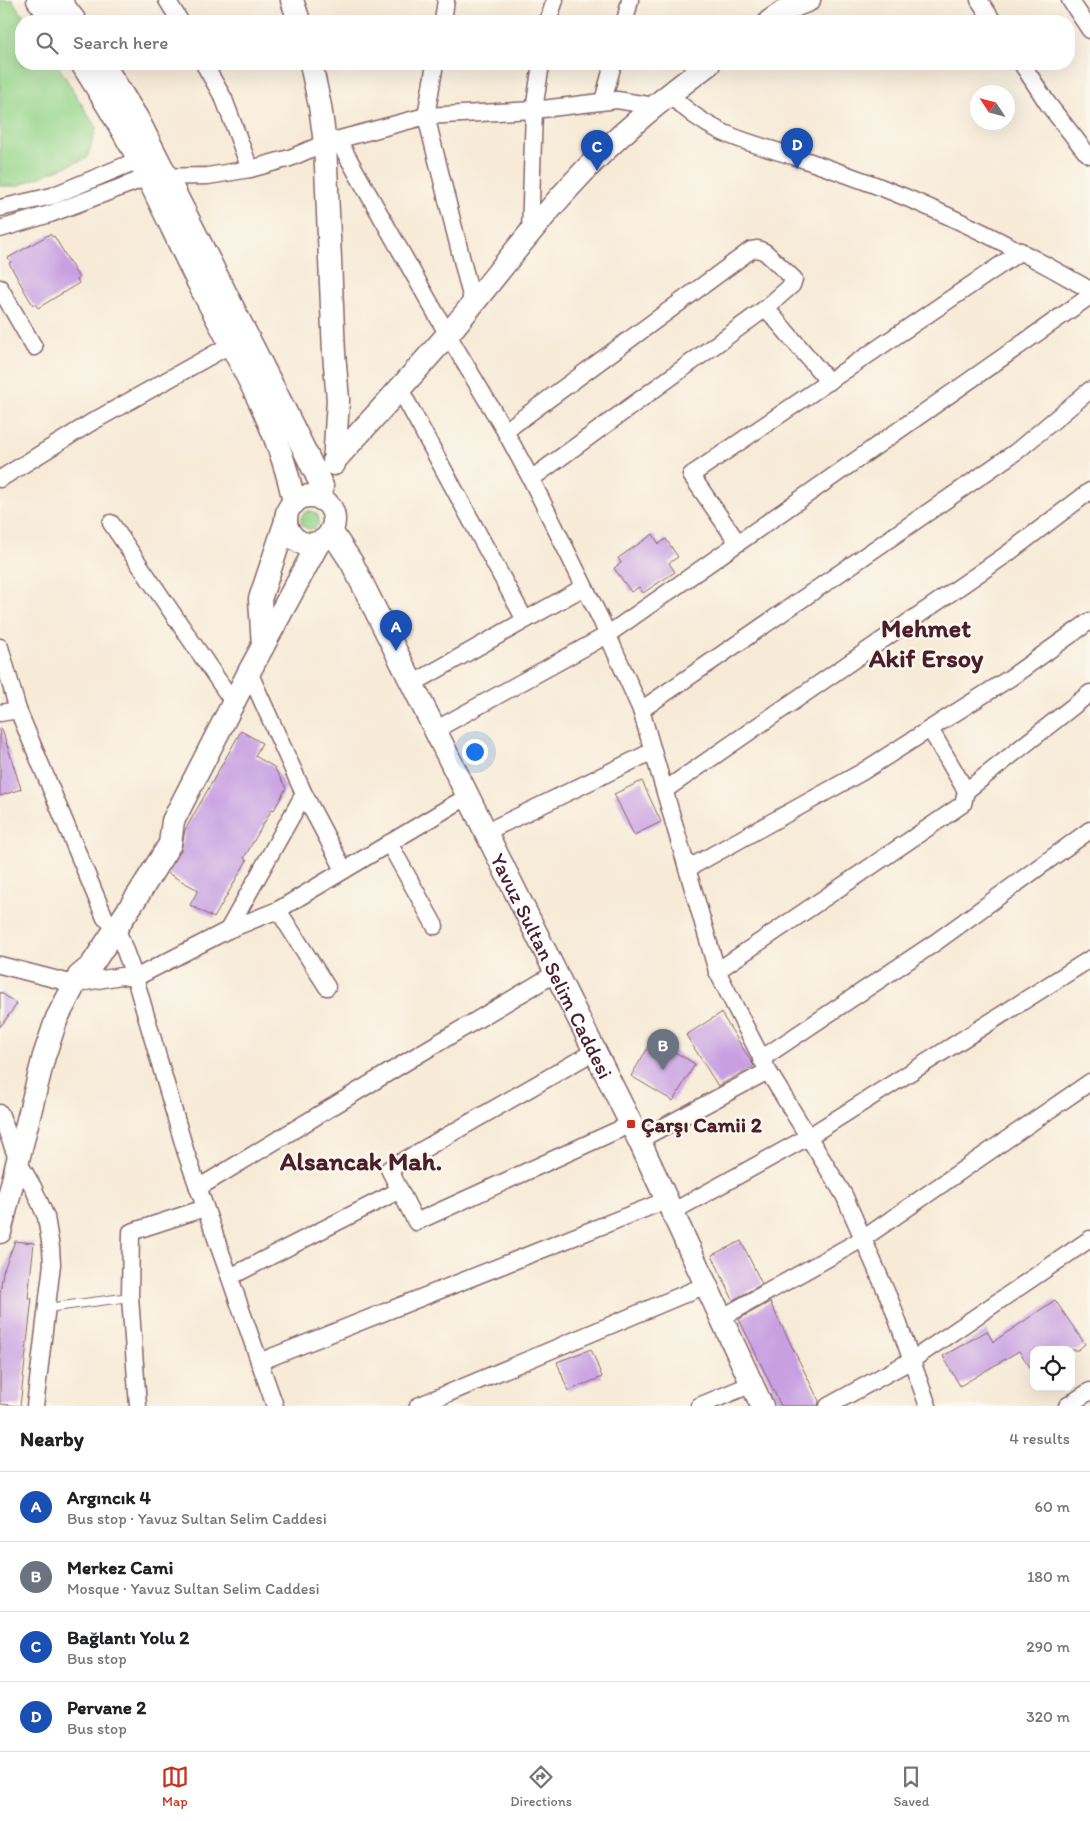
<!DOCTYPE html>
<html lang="en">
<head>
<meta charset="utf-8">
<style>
	body { margin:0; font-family:Itim,sans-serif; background:#f6f6f6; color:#202124 }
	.controls { position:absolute; right:15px; bottom:15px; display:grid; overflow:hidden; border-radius:10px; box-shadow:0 5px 20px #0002 }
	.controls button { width:45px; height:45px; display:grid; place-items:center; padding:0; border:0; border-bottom:1px solid #e0e0e0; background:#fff; color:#202124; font:25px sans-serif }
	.compass { position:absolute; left:970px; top:85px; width:45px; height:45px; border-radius:50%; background:#fff; box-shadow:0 5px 20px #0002; rotate:306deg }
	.you { position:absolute; left:474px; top:751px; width:18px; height:18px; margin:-12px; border:4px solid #fff; border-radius:50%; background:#1a73e8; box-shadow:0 0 0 8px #1a73e833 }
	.badge { display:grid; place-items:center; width:32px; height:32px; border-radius:50%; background:#c8321e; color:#fff; font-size:16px; font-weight:700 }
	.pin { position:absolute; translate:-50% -41px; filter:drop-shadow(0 1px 2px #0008) }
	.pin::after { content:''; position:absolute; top:26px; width:18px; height:15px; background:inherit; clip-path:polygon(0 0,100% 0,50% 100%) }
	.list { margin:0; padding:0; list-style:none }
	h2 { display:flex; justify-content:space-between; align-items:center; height:65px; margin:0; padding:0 20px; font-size:21px }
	h2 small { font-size:16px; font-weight:400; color:#757577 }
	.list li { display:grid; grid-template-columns:32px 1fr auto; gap:15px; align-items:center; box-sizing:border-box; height:70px; padding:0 20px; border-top:1px solid #e0e0e0 }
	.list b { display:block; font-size:19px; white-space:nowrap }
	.list p { margin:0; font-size:16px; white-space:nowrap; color:#757577 }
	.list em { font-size:16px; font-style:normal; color:#757577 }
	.icon { flex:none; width:28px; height:28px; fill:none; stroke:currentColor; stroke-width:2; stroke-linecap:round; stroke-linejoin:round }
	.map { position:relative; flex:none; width:1090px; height:1406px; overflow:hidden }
	.search { position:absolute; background:#fff; box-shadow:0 5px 20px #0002; left:15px; right:15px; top:15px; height:55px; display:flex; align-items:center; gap:12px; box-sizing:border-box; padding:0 18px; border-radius:20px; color:#757577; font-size:19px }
	.sheet { height:345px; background:#fff }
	nav { display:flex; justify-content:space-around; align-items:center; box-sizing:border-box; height:70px; border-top:1px solid #e0e0e0; background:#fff; font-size:14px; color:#757577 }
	nav a { display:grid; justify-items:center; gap:2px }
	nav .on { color:#c8321e }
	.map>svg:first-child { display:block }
	.green { fill:#97d68c; stroke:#707a5c }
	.building { fill:#c8a0e2 }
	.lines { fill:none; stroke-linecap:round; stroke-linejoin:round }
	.lane-casing { stroke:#876668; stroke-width:10 }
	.street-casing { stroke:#876668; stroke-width:19 }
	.secondary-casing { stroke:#876668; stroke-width:25 }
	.lane { stroke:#fff; stroke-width:8 }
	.street { stroke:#fff; stroke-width:16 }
	.secondary { stroke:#fff; stroke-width:22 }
	.poi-dot { fill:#c8321e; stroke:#fbf7ec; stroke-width:2 }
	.labels { text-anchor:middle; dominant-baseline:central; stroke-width:5; stroke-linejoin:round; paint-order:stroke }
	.street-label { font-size:21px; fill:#4a1f2b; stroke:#fbf7ec }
	.poi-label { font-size:21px; font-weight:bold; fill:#4a1f2b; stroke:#fbf7ec; text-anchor:start }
	.district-label { font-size:26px; font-weight:bold; fill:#4a1f2b; stroke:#fbf7ec }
</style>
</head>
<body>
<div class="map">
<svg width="1090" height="1406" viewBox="0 0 1090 1406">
	<rect width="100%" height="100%" fill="#fbf7ec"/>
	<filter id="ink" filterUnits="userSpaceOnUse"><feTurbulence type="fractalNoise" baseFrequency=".02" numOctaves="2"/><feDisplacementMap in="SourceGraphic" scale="10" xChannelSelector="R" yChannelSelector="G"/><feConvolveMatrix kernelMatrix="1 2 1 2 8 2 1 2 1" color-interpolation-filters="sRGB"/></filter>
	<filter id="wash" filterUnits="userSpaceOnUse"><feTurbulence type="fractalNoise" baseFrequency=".0096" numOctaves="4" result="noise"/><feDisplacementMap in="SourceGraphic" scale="20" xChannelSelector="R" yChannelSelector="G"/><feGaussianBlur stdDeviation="1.12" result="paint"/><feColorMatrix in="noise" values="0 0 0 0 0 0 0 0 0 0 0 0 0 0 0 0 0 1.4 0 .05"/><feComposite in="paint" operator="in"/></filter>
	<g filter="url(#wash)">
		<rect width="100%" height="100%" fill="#f7ebd8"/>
		<!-- green -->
		<g class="green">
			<path d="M 0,0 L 12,0 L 27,21 L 21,21 L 21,64 L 57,64 L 96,128 L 87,158 L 17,186 L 0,186 Z"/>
			<circle cx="310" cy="520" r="9"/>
		</g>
		<g id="blocks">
			<!-- building -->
			<g class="building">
				<path d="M 50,234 L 52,237 L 54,236 L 76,273 L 79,278 L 77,279 L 79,283 L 38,308 L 35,304 L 33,305 L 24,290 L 9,263 L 11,262 L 8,258 Z"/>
				<path d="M 653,534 L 659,544 L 666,539 L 678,557 L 669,563 L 675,572 L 643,593 L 639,587 L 631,592 L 614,568 L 621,563 L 618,558 Z"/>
				<path d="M 0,729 L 2,729 L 21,789 L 0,796 Z"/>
				<path d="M 241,731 L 262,743 L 255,756 L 274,767 L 286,788 L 274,810 L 272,809 L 244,858 L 247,860 L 214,918 L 190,905 L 198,890 L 167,873 L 181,851 L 185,830 Z"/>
				<path d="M 642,781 L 661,822 L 634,835 L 614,794 Z"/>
				<path d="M 0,992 L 17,1004 L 0,1027 Z"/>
				<path d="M 721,1013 L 754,1066 L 718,1086 L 686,1035 Z"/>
				<path d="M 653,1039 L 695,1064 L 673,1101 L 631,1076 Z"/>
				<path d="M 15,1241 L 34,1243 L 28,1298 L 32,1298 L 20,1406 L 0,1404 L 0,1293 L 3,1272 Z"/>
				<path d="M 741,1241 L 762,1284 L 733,1300 L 712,1255 Z"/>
				<path d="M 1055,1300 L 1085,1344 L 1078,1350 L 1034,1350 L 1034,1373 L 1019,1351 L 960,1386 L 943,1356 L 987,1331 L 993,1342 Z"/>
				<path d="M 770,1302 L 819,1401 L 818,1406 L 781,1406 L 739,1319 Z"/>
				<path d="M 591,1349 L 602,1377 L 568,1391 L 557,1362 Z"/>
			</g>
		</g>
	</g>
	<g filter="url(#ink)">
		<use href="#blocks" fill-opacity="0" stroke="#876668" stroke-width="1"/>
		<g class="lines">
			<!-- lane casing -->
			<g class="lane-casing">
				<path id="lane" d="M 47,1308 L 130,1297"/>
			</g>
			<!-- street casing -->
			<g class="street-casing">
				<g id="street">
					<path d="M 167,0 L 180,21"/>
					<path d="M 979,0 L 993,21"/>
					<path d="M 1070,0 L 1090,30"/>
					<path d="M 443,21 L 446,0"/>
					<path d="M 548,21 L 555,0"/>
					<path d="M 625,21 L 630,0"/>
					<path d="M 204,64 L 224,99 L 250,169"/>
					<path d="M 435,64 L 426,116 L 473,304"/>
					<path d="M 1022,64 L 1048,104 L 1085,151 L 1090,155"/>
					<path d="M 669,94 C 710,134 740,140 793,156 C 820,165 848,175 875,185 C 950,214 1021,250 1090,290"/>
					<path d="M 603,101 L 613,64"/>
					<path d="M 338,140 L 448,335 L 505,431 L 531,479 L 601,620 L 641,710 L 717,971 L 768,1071 L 844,1195 L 892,1305 L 928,1406"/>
					<path d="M 0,208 L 52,196 L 148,156"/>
					<path d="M 0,229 L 50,214 L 148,177 L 208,176 L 250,169 L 290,158 L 325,143 L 426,116 L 534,110 L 617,100 L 654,106"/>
					<path d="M 530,233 L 534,110 L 541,64"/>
					<path d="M 0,288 L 34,347"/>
					<path d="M 400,389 L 525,620"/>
					<path d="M 505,431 L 751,250 L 758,249 L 765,252 L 794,279 L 792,285 L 766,308"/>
					<path d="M 0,479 L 92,422 L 230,345"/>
					<path d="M 531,479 L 766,308 L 829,382"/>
					<path d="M 111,523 L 233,702"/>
					<path d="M 738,543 L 691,475 L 1021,251"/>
					<path d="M 0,647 L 18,710 L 105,918"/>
					<path d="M 249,672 L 304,794 L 344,870"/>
					<path d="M 412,684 L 584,587"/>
					<path d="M 641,710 L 1017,451 L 1090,390"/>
					<path d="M 0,713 L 18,710"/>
					<path d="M 435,730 L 607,635 L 1090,296"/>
					<path d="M 665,790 L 1007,554 L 1090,491"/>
					<path d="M 966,791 L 1090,693"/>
					<path d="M 486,832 L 653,751"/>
					<path d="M 389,843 L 435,926"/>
					<path d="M 687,869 L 862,772 L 1010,678 L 1090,621"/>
					<path d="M 278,910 L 327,987"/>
					<path d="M 117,929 L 135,978 L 186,1153 L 275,1406"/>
					<path d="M 228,930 L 304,794"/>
					<path d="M 0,965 L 74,984 L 121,976 L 135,978 L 228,930 L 278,910 L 468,796"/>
					<path d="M 717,971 L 963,804 L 966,791 L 930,729"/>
					<path d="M 595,1051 L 389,1169 L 416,1222 L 631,1124"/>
					<path d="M 761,1059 L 936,942 L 1090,830"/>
					<path d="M 0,1113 L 18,1161 L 33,1187 L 46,1217 L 51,1248 L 52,1264 L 35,1406"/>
					<path d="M 639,1140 L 768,1071"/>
					<path d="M 198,1188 L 416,1056 L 556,973"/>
					<path d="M 672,1212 L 808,1137 L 1090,959"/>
					<path d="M 230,1277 L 400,1190"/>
					<path d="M 721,1318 L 864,1238 L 1090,1082"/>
					<path d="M 259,1362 L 667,1200"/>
					<path d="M 138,1406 L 130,1297 L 131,1232 L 205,1208"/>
					<path d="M 418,1406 L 706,1285"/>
					<path d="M 699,1406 L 752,1384"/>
					<path d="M 828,1406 L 912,1360 L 1090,1239"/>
					<path d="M 1067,1406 L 1090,1391"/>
				</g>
			</g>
			<!-- secondary casing -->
			<g class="secondary-casing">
				<g id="secondary">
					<path d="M 38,0 L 54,21"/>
					<path d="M 59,0 L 75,21"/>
					<path d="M 292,0 L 299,21"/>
					<path d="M 770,21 L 789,8 L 809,0"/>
					<path d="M 82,64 C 102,96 122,128 140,162 C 161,203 180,246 201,288 C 236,356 280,427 294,503"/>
					<path d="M 103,64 L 137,118 L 284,409 L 322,486 L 321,499"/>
					<path d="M 311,64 L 320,106 L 325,143 L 334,353 L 338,400 L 334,464"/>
					<path d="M 335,460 C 373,418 412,376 449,333 C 491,283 530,229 575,181 C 615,137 661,100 709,64"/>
					<circle cx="310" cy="520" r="24"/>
					<path id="s1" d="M 331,531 L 352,563 L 639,1140 L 762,1406"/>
					<path d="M 263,646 L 260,599 L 286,521"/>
					<path d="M 0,1232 L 44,1056 L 57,1018 L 79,976 L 91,966 L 138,895 L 170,844 L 173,821 L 249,672 L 319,542"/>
				</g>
			</g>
			<!-- lane -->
			<use href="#lane" class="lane"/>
			<!-- street -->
			<use href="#street" class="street"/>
			<!-- secondary -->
			<use href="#secondary" class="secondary"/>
		</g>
	</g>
	<!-- markers -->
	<rect class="poi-dot" x="626" y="1119" width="10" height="10" rx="2.5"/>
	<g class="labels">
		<!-- street labels -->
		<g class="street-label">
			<text stroke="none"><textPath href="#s1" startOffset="488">Yavuz Sultan Selim Caddesi</textPath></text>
		</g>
		<!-- poi labels -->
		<g class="poi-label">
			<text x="641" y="1124">Çarşı Camii 2</text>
		</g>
		<!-- district labels -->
		<g class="district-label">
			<text x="926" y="628">Mehmet<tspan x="926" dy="30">Akif Ersoy</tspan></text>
			<text x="361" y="1161">Alsancak Mah.</text>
		</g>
	</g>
</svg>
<div class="controls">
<button><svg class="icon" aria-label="locate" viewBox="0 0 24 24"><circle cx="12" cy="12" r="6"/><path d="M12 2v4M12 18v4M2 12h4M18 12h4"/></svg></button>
</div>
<svg class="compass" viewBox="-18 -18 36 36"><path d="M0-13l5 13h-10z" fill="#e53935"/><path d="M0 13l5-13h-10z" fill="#757577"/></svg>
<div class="you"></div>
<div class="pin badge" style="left:396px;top:651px;background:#1a4fb4">A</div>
<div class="pin badge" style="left:663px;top:1070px;background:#6b7280">B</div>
<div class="pin badge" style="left:597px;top:171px;background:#1a4fb4">C</div>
<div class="pin badge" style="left:797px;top:169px;background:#1a4fb4">D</div>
<div class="search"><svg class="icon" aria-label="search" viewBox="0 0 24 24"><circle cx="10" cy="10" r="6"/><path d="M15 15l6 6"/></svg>Search here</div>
</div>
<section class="sheet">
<h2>Nearby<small>4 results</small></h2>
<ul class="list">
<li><span class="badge" style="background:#1a4fb4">A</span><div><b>Argıncık 4</b><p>Bus stop · Yavuz Sultan Selim Caddesi</p></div><em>60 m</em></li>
<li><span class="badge" style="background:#6b7280">B</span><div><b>Merkez Cami</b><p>Mosque · Yavuz Sultan Selim Caddesi</p></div><em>180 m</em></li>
<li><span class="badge" style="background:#1a4fb4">C</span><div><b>Bağlantı Yolu 2</b><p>Bus stop</p></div><em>290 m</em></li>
<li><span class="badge" style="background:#1a4fb4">D</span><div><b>Pervane 2</b><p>Bus stop</p></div><em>320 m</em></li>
</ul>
</section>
<nav>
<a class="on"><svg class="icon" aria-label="map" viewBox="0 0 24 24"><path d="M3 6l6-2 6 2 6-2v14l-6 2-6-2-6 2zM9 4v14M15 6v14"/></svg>Map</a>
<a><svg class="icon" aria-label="directions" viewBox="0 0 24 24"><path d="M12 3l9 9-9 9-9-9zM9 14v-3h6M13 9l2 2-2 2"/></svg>Directions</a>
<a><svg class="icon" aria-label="saved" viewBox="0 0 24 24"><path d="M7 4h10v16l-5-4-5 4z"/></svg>Saved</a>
</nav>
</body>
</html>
